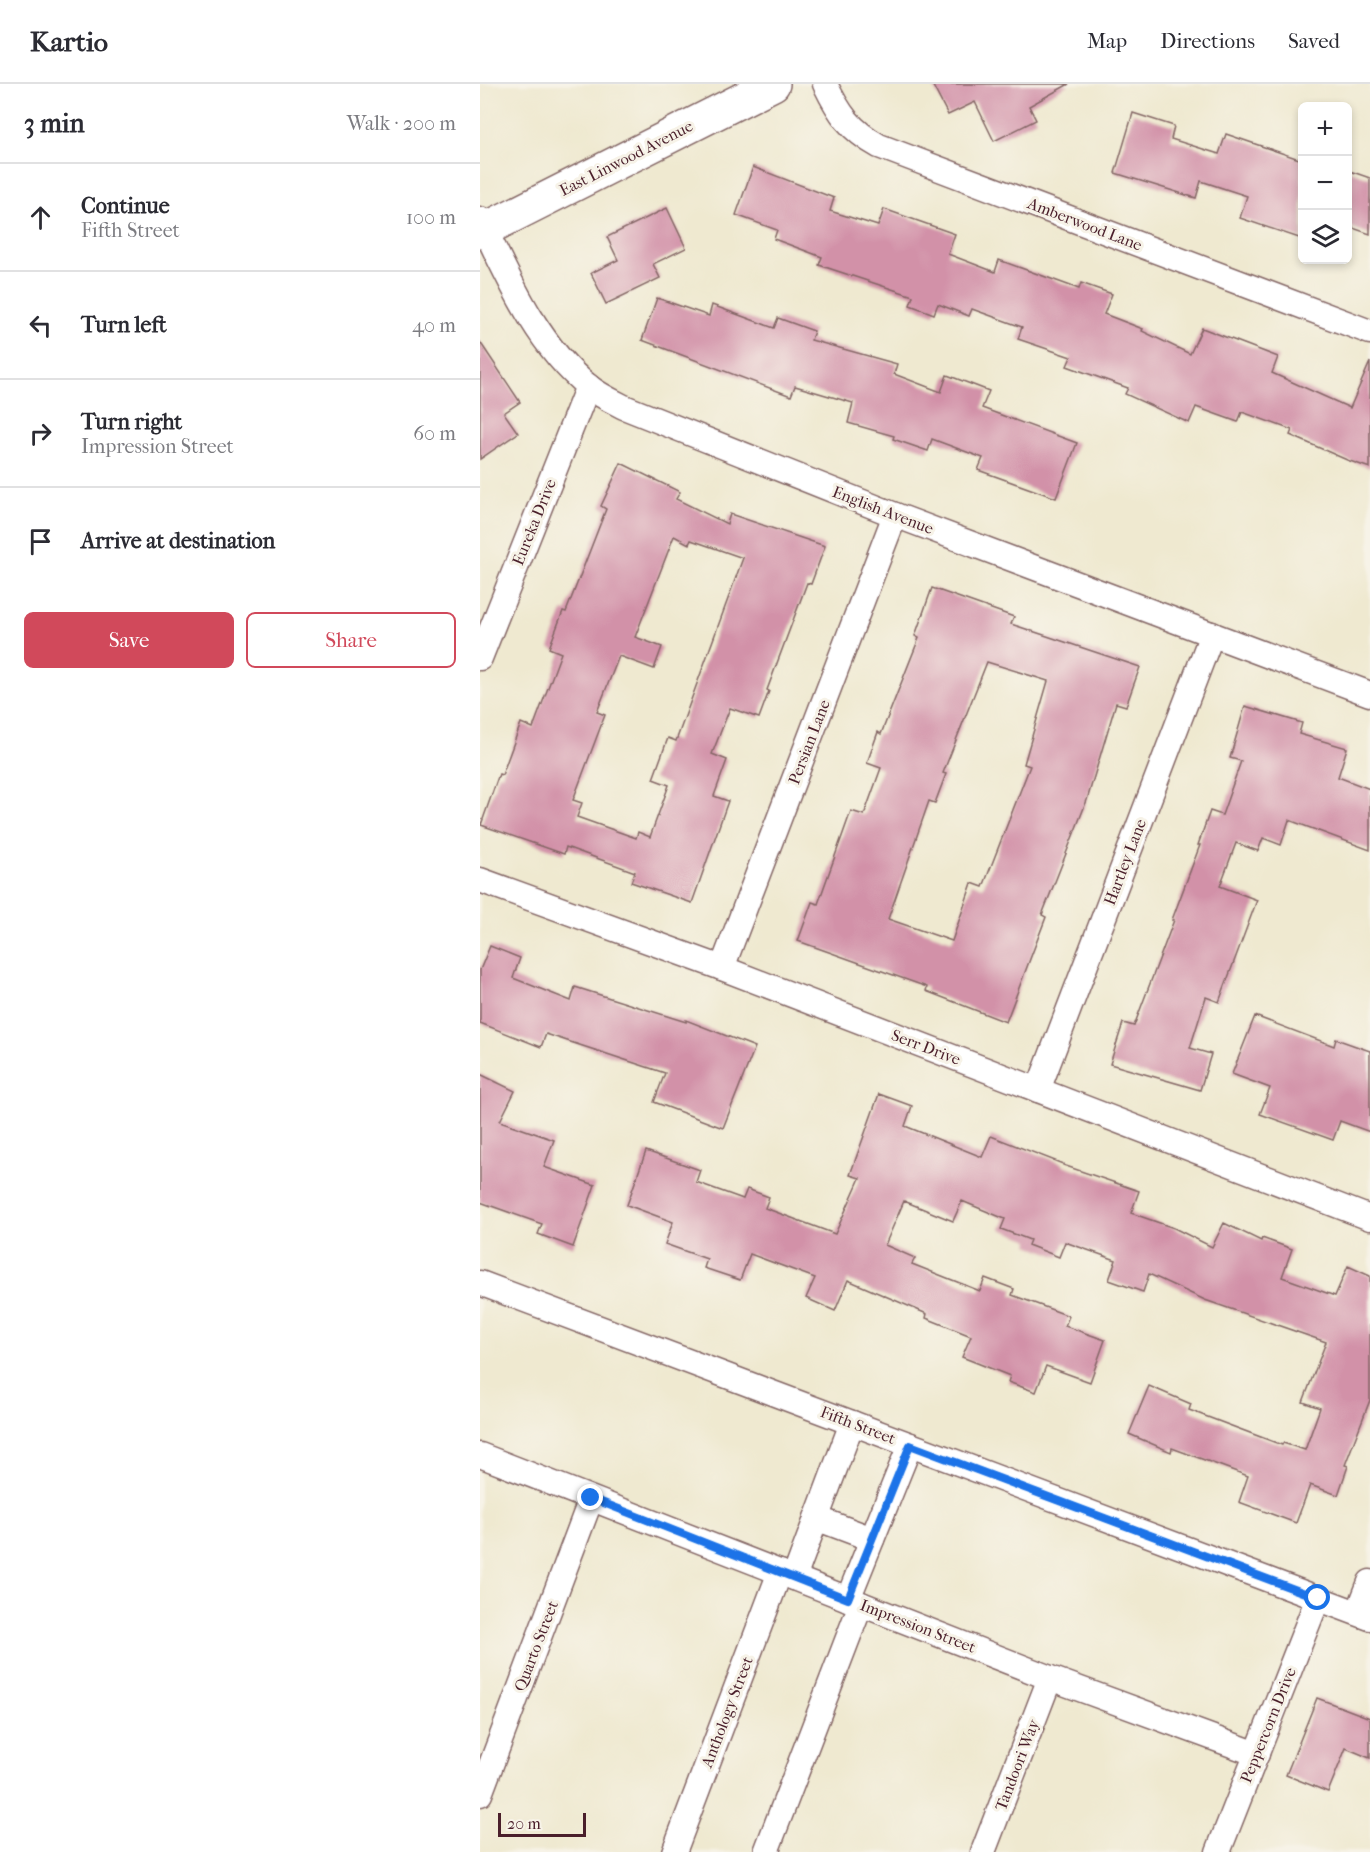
<!DOCTYPE html>
<html lang="en">
<head>
<meta charset="utf-8">
<style>
	body { margin:0; font-family:"IM FELL French Canon",serif; background:#f2f2f3; color:#2b2b33 }
	.controls { position:absolute; right:18px; top:18px; display:grid; overflow:hidden; border-radius:9px; box-shadow:0 3px 9px #0003 }
	.controls button { width:54px; height:54px; display:grid; place-items:center; padding:0; border:0; border-bottom:2px solid #e1e1e2; background:#fff; color:#2b2b33; font:30px sans-serif }
	.scale { position:absolute; left:18px; bottom:15px; width:88px; box-sizing:border-box; padding-left:6px; border:3px solid #4a1f2b; border-top:0; font-size:16px; line-height:21px; white-space:nowrap; color:#4a1f2b; -webkit-text-stroke:4px #f7f3e8; paint-order:stroke }
	.stop { position:absolute; width:18px; height:18px; margin:-14px; border:4px solid #1a73e8; border-radius:50%; background:#fff }
	.stop.end { background:#1a73e8; border-color:#fff; box-shadow:0 2px 6px #0008 }
	.list { margin:0; padding:0; list-style:none }
	h2 { display:flex; justify-content:space-between; align-items:center; height:78px; margin:0; padding:0 24px; font-size:26px }
	h2 small { font-size:20px; font-weight:400; color:#7c7c81 }
	.list li { display:grid; grid-template-columns:39px 1fr auto; gap:18px; align-items:center; box-sizing:border-box; height:108px; padding:0 24px; border-top:2px solid #e1e1e2 }
	.list b { display:block; font-size:22px; white-space:nowrap }
	.list p { margin:0; font-size:20px; white-space:nowrap; color:#7c7c81 }
	.list em { font-size:20px; font-style:normal; color:#7c7c81 }
	.actions { display:flex; gap:12px; padding:18px 24px }
	.actions a { flex:1; padding:14px 0; border:2px solid #d1495b; border-radius:9px; text-align:center; font-size:21px; color:#d1495b }
	.actions .main { background:#d1495b; color:#fff }
	.icon { flex:none; width:33px; height:33px; fill:none; stroke:currentColor; stroke-width:2; stroke-linecap:round; stroke-linejoin:round }
	.map { position:relative; flex:none; width:890px; height:1768px; overflow:hidden }
	header { display:flex; align-items:center; gap:36px; box-sizing:border-box; height:84px; padding:0 30px; background:#fff; border-bottom:2px solid #e1e1e2 }
	header strong { font-size:28px }
	nav { display:flex; gap:33px; margin-inline-start:auto; font-size:21px }
	main { display:flex }
	aside { flex:1; background:#fff }
	.map>svg:first-child { display:block }
	.building { fill:#d291a8; fill-rule:evenodd }
	.lines { fill:none; stroke-linecap:round; stroke-linejoin:round }
	.street-casing { stroke:#846665; stroke-width:27 }
	.secondary-casing { stroke:#846665; stroke-width:36 }
	.street { stroke:#fff; stroke-width:24 }
	.secondary { stroke:#fff; stroke-width:33 }
	.route { stroke:#1a73e8; stroke-width:8 }
	.labels { text-anchor:middle; dominant-baseline:central; stroke-width:6; stroke-linejoin:round; paint-order:stroke }
	.street-label { font-size:16px; fill:#4a1f2b; stroke:#f7f3e8 }
</style>
</head>
<body>
<header>
<strong>Kartio</strong>
<nav><a>Map</a><a>Directions</a><a>Saved</a></nav>
</header>
<main>
<aside>
<h2>3 min<small>Walk · 200 m</small></h2>
<ul class="list">
<li><svg class="icon" aria-label="ahead" viewBox="0 0 24 24"><path d="M12 20V5M6 11l6-6 6 6"/></svg><div><b>Continue</b><p>Fifth Street</p></div><em>100 m</em></li>
<li><svg class="icon" aria-label="left" viewBox="0 0 24 24"><path d="M17 20v-9H6M10 6l-5 5 5 5"/></svg><div><b>Turn left</b></div><em>40 m</em></li>
<li><svg class="icon" aria-label="right" viewBox="0 0 24 24"><path d="M7 20v-9h11M14 6l5 5-5 5"/></svg><div><b>Turn right</b><p>Impression Street</p></div><em>60 m</em></li>
<li><svg class="icon" aria-label="arrive" viewBox="0 0 24 24"><path d="M6 21V4h12l-3 4 3 4H6"/></svg><div><b>Arrive at destination</b></div></li>
</ul>
<div class="actions"><a class="main">Save</a><a>Share</a></div>
</aside>
<div class="map">
<svg width="890" height="1768" viewBox="0 0 890 1768">
	<rect width="100%" height="100%" fill="#f7f3e8"/>
	<filter id="ink" filterUnits="userSpaceOnUse"><feTurbulence type="fractalNoise" baseFrequency=".0167" numOctaves="2"/><feDisplacementMap in="SourceGraphic" scale="12" xChannelSelector="R" yChannelSelector="G"/><feConvolveMatrix kernelMatrix="1 2 1 2 8 2 1 2 1" color-interpolation-filters="sRGB"/></filter>
	<filter id="wash" filterUnits="userSpaceOnUse"><feTurbulence type="fractalNoise" baseFrequency=".008" numOctaves="4" result="noise"/><feDisplacementMap in="SourceGraphic" scale="24" xChannelSelector="R" yChannelSelector="G"/><feGaussianBlur stdDeviation="1.35" result="paint"/><feColorMatrix in="noise" values="0 0 0 0 0 0 0 0 0 0 0 0 0 0 0 0 0 1.4 0 .05"/><feComposite in="paint" operator="in"/></filter>
	<g filter="url(#wash)">
		<rect width="100%" height="100%" fill="#efe9d0"/>
		<g id="blocks">
			<!-- building -->
			<g class="building">
				<path d="M 452,0 L 589,0 L 549,22 L 556,36 L 514,57 L 495,18 L 468,31 Z"/>
				<path d="M 653,29 L 694,42 L 691,55 L 739,70 L 746,50 L 822,76 L 822,155 L 760,134 L 767,112 L 721,97 L 716,114 L 635,89 Z"/>
				<path d="M 273,83 L 354,114 L 350,127 L 398,142 L 404,125 L 475,150 L 468,170 L 515,188 L 519,176 L 599,205 L 601,199 L 632,210 L 624,230 L 663,245 L 662,247 L 710,270 L 722,244 L 798,273 L 792,289 L 870,324 L 890,278 L 890,384 L 867,376 L 810,351 L 812,346 L 762,328 L 758,338 L 716,323 L 709,339 L 645,310 L 648,304 L 587,282 L 591,273 L 538,255 L 542,243 L 492,225 L 489,232 L 458,220 L 454,230 L 430,221 L 433,212 L 339,181 L 342,173 L 294,155 L 297,146 L 256,131 Z"/>
				<path d="M 867,86 L 890,94 L 890,150 L 867,142 Z"/>
				<path d="M 187,124 L 206,164 L 173,180 L 180,194 L 126,220 L 111,189 L 138,176 L 127,153 Z"/>
				<path d="M 177,214 L 229,232 L 232,221 L 294,244 L 298,234 L 334,247 L 331,256 L 417,280 L 414,290 L 461,308 L 467,291 L 509,307 L 502,324 L 597,359 L 576,414 L 498,386 L 503,374 L 452,355 L 448,367 L 413,355 L 414,352 L 368,339 L 373,319 L 315,302 L 311,312 L 162,256 Z"/>
				<path d="M 0,258 L 40,318 L 24,329 L 38,349 L 0,375 Z"/>
				<path d="M 141,379 L 200,408 L 196,415 L 247,440 L 250,430 L 345,462 L 331,500 L 327,499 L 287,606 L 289,607 L 279,634 L 250,624 L 232,670 L 247,676 L 234,712 L 248,717 L 212,819 L 151,798 L 155,788 L 86,763 L 84,770 L 1,741 L 19,690 L 22,691 L 41,639 L 53,644 L 81,569 L 69,564 L 83,527 L 86,528 L 126,425 L 121,422 ZM 194,452 L 209,460 L 211,456 L 263,474 L 196,657 L 188,654 L 173,695 L 189,701 L 170,753 L 158,748 L 156,754 L 97,733 L 102,719 L 93,716 L 125,631 L 117,628 L 139,572 L 174,585 L 182,563 L 155,553 Z"/>
				<path d="M 452,504 L 534,533 L 531,540 L 660,583 L 646,622 L 636,619 L 607,716 L 562,831 L 566,833 L 526,938 L 446,907 L 447,903 L 318,857 L 332,818 L 338,820 L 371,727 L 384,731 L 401,684 L 387,679 L 398,648 L 401,650 L 439,554 L 435,552 ZM 507,578 L 568,597 L 544,680 L 550,682 L 503,803 L 492,799 L 472,857 L 408,835 L 449,717 L 455,719 L 466,690 L 463,689 Z"/>
				<path d="M 765,622 L 822,639 L 819,650 L 867,664 L 858,693 L 890,705 L 890,766 L 809,736 L 801,761 L 783,754 L 778,767 L 756,759 L 740,802 L 777,816 L 739,918 L 726,913 L 710,964 L 731,970 L 720,1006 L 630,980 L 643,939 L 654,942 L 694,836 L 692,836 L 720,761 L 718,761 L 730,727 L 742,731 L 761,677 L 750,674 Z"/>
				<path d="M 10,862 L 40,874 L 33,894 L 91,917 L 95,903 L 206,938 L 206,936 L 275,963 L 243,1044 L 174,1018 L 185,989 L 66,950 L 61,963 L 0,939 L 0,886 Z"/>
				<path d="M 775,932 L 854,962 L 856,955 L 890,967 L 890,1048 L 860,1037 L 853,1056 L 780,1030 L 790,1004 L 752,990 Z"/>
				<path d="M 0,990 L 35,1007 L 20,1037 L 74,1056 L 64,1083 L 115,1101 L 93,1163 L 58,1150 L 62,1140 L 0,1118 Z"/>
				<path d="M 399,1010 L 432,1022 L 425,1042 L 502,1073 L 511,1052 L 583,1080 L 583,1081 L 659,1107 L 651,1129 L 694,1144 L 732,1163 L 744,1139 L 781,1157 L 782,1154 L 812,1165 L 802,1193 L 855,1212 L 868,1182 L 890,1192 L 890,1316 L 865,1381 L 868,1382 L 858,1411 L 830,1401 L 816,1439 L 759,1418 L 768,1392 L 692,1364 L 691,1368 L 649,1350 L 669,1302 L 711,1320 L 709,1326 L 802,1361 L 803,1359 L 825,1366 L 840,1324 L 823,1318 L 846,1258 L 725,1216 L 669,1190 L 663,1208 L 629,1196 L 636,1176 L 585,1158 L 579,1173 L 548,1161 L 550,1156 L 521,1145 L 525,1135 L 482,1117 L 473,1137 L 424,1117 L 405,1161 L 435,1174 L 432,1180 L 500,1207 L 505,1194 L 534,1205 L 532,1211 L 589,1232 L 585,1242 L 625,1256 L 610,1298 L 566,1282 L 556,1308 L 528,1298 L 530,1292 L 482,1273 L 491,1252 L 446,1234 L 447,1230 L 368,1196 L 355,1227 L 326,1214 L 335,1194 L 270,1170 L 260,1196 L 224,1184 L 227,1175 L 185,1160 L 193,1138 L 147,1121 L 166,1067 L 220,1086 L 216,1098 L 263,1115 L 267,1105 L 289,1113 L 285,1124 L 355,1150 L 380,1094 L 370,1091 Z"/>
				<path d="M 837,1614 L 890,1634 L 890,1674 L 866,1664 L 848,1708 L 806,1691 Z"/>
			</g>
		</g>
	</g>
	<g filter="url(#ink)">
		<use href="#blocks" fill-opacity="0" stroke="#846665" stroke-width="1.5"/>
		<g class="lines">
			<!-- street casing -->
			<g class="street-casing">
				<g id="street">
					<path d="M 345,0 C 359,29 370,46 399,62 L 890,248"/>
					<path d="M 0,135 C 28,193 57,261 108,302 C 119,311 132,317 144,323 L 415,431 L 890,610"/>
					<path d="M 0,574 L 108,302"/>
					<path d="M 0,796 L 242,884 L 890,1134"/>
					<path d="M 242,884 L 415,431"/>
					<path d="M 558,1006 L 732,550"/>
					<path d="M 0,1199 L 890,1534"/>
					<path d="M 0,1371 L 570,1594 L 777,1670"/>
					<path d="M 336,1434 L 392,1455"/>
					<path d="M 314,1494 L 372,1339"/>
					<path d="M 368,1515 L 430,1361"/>
					<path d="M 878,1529 L 890,1498"/>
					<path d="M 0,1710 L 111,1415"/>
					<path d="M 194,1768 L 300,1488"/>
					<path d="M 286,1768 L 381,1520"/>
					<path d="M 503,1768 L 570,1594"/>
					<path d="M 738,1768 L 838,1514"/>
				</g>
			</g>
			<!-- secondary casing -->
			<g class="secondary-casing">
				<path id="secondary" d="M 0,148 L 293,0"/>
			</g>
			<!-- street -->
			<use href="#street" class="street"/>
			<!-- secondary -->
			<use href="#secondary" class="secondary"/>
		</g>
	</g>
	<g class="lines" filter="url(#ink)">
		<!-- route -->
		<path class="route" d="M 111,1414 L 368,1515 L 430,1361 L 838,1514"/>
	</g>
	<g class="labels">
		<!-- street labels -->
		<g class="street-label">
			<text transform="translate(146 74) rotate(-27)">East Linwood Avenue</text>
			<text transform="translate(605 140) rotate(21)">Amberwood Lane</text>
			<text transform="translate(403 426) rotate(21)">English Avenue</text>
			<text transform="translate(54 438) rotate(-68)">Eureka Drive</text>
			<text transform="translate(329 658) rotate(-69)">Persian Lane</text>
			<text transform="translate(645 778) rotate(-69)">Hartley Lane</text>
			<text transform="translate(446 963) rotate(21)">Serr Drive</text>
			<text transform="translate(378 1341) rotate(21)">Fifth Street</text>
			<text transform="translate(438 1542) rotate(21)">Impression Street</text>
			<text transform="translate(56 1562) rotate(-69)">Quarto Street</text>
			<text transform="translate(247 1628) rotate(-69)">Anthology Street</text>
			<text transform="translate(788 1641) rotate(-68)">Peppercorn Drive</text>
			<text transform="translate(537 1681) rotate(-69)">Tandoori Way</text>
		</g>
	</g>
</svg>
<div class="controls">
<button>+</button>
<button>−</button>
<button><svg class="icon" aria-label="layers" viewBox="0 0 24 24"><path d="M12 4l9 5-9 5-9-5zM3 14l9 5 9-5"/></svg></button>
</div>
<div class="scale">20 m</div>
<div class="stop" style="left:838px;top:1514px"></div>
<div class="stop end" style="left:111px;top:1414px"></div>
</div>
</main>
</body>
</html>
